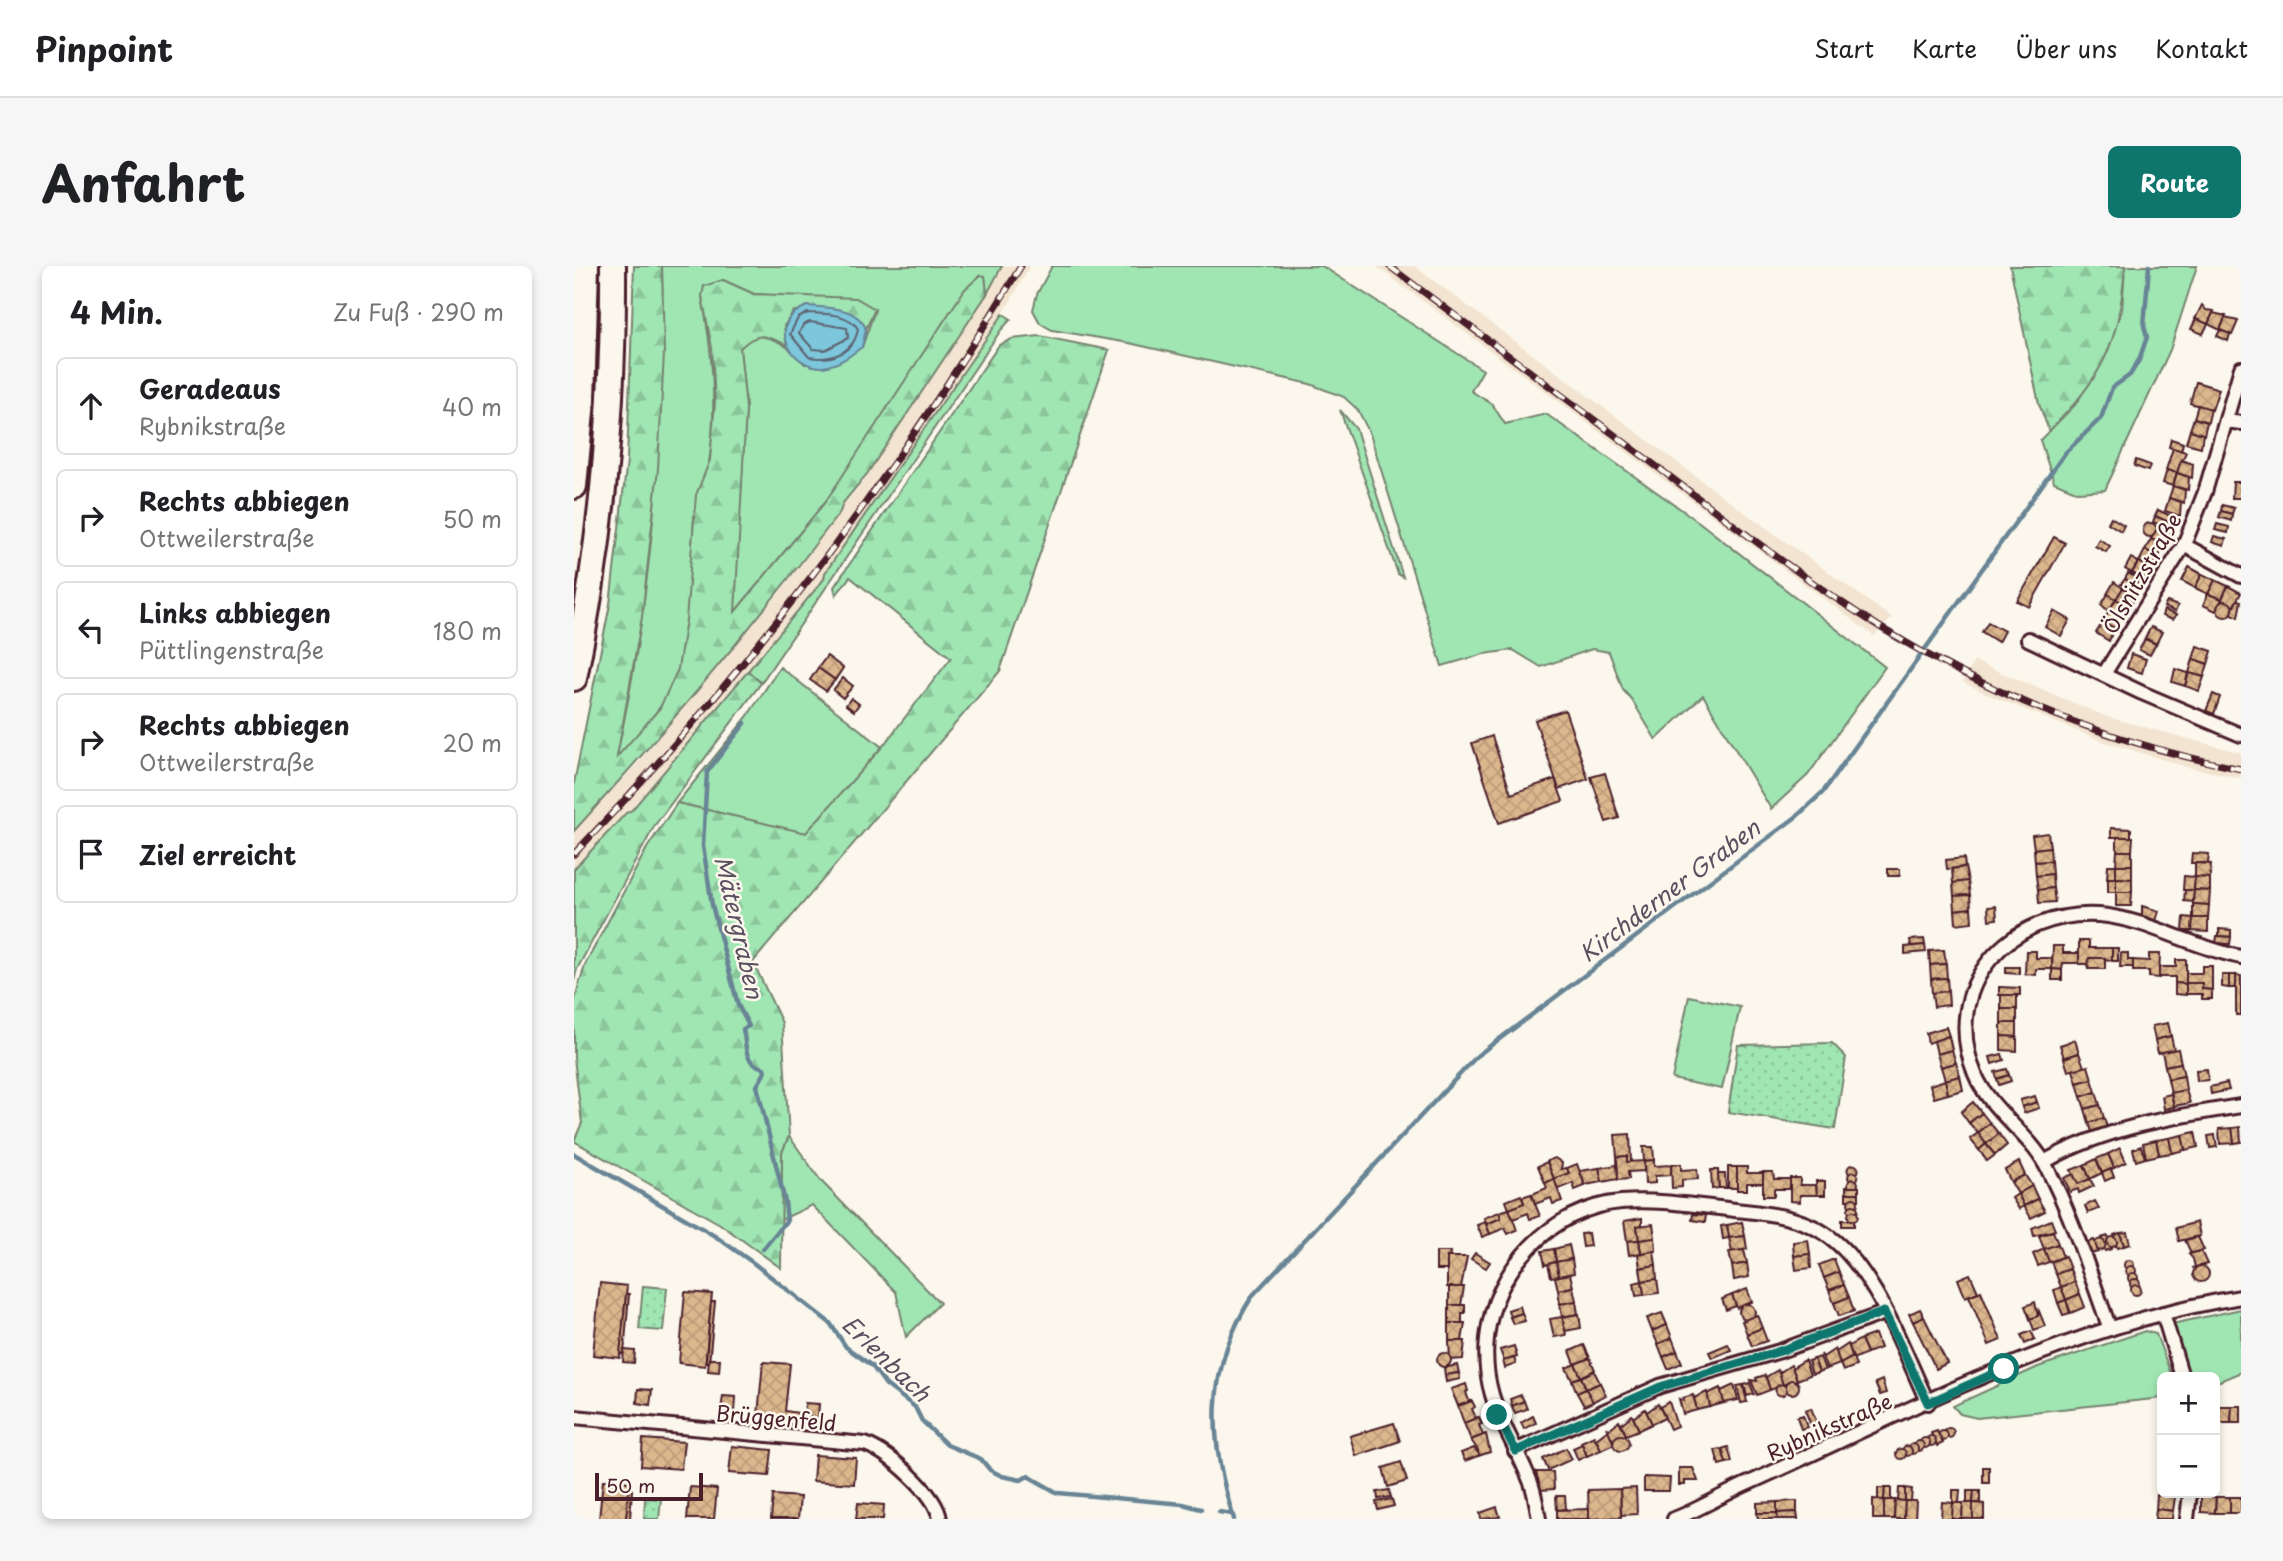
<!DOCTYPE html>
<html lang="de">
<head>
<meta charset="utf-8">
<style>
	body { margin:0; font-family:"Playpen Sans",sans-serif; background:#f6f6f6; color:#202124 }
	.controls { position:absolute; right:21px; bottom:21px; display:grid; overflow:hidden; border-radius:10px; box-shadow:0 4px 10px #0003 }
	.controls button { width:63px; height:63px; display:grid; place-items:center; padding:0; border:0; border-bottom:2px solid #e0e0e0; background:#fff; color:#202124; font:35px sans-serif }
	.scale { position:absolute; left:21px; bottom:18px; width:108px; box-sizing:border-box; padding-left:7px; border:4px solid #4a1f2b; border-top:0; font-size:19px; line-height:24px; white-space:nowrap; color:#4a1f2b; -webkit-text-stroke:5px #fbf7ec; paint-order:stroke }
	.stop { position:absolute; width:21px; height:21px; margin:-16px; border:5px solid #0f766e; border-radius:50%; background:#fff }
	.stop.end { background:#0f766e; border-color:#fff; box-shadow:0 2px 7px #0008 }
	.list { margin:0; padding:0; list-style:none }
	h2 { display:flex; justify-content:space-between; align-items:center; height:91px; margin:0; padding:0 28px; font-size:30px }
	h2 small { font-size:23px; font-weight:400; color:#757577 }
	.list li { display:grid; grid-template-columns:46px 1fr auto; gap:21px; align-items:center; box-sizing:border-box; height:98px; margin:0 14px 14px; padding:0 14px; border:2px solid #e0e0e0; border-radius:10px }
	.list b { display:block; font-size:26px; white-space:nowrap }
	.list p { margin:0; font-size:23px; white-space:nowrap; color:#757577 }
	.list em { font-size:23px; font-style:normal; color:#757577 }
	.icon { flex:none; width:38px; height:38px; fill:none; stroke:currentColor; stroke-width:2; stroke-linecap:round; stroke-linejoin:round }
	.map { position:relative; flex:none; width:1667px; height:1253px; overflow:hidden; border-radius:10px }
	header { display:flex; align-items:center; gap:42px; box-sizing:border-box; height:98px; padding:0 35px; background:#fff; border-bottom:2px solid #e0e0e0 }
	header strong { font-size:33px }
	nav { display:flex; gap:38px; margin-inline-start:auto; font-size:24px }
	.intro { display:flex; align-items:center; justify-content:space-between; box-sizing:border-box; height:168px; padding:0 42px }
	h1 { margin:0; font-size:49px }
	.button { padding:18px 32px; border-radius:10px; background:#0f766e; color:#fff; font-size:24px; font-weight:700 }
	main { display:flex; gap:42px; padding:0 42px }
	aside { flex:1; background:#fff; border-radius:10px; box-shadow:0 4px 10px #0003 }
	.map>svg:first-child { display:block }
	.built { fill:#f2e4d0 }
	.grass { fill:#a0e6b3; stroke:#75826f; stroke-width:2 }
	.forest { fill:url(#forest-firs); stroke:#75826f; stroke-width:2 }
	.park { fill:url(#park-dots); stroke:#75826f; stroke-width:2 }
	.water { fill:#7cc7db; stroke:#688495; stroke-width:2 }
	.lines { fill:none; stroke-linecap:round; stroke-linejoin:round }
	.shore { stroke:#5e6271; stroke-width:2 }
	.stream { stroke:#688495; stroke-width:4.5 }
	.building { fill:url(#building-cross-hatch); stroke:#4a1f2b; stroke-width:2 }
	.street-casing { stroke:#4a1f2b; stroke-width:18 }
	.highway-casing { stroke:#4a1f2b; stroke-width:30 }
	.street { stroke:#fbf7ec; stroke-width:12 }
	.highway { stroke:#fbf7ec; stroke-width:24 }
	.rail-casing { stroke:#4a1f2b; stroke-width:7 }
	.rail { stroke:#fbf7ec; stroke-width:4.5; stroke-dasharray:13; stroke-linecap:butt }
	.route { stroke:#0f766e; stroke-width:9 }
	.labels { text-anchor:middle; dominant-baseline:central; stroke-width:5; stroke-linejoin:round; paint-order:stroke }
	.street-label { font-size:21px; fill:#4a1f2b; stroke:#fbf7ec }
	.water-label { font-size:23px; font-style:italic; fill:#595160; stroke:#fbf7ec }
</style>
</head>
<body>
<header>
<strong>Pinpoint</strong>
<nav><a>Start</a><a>Karte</a><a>Über uns</a><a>Kontakt</a></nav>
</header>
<div class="intro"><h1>Anfahrt</h1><a class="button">Route</a></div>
<main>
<aside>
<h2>4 Min.<small>Zu Fuß · 290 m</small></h2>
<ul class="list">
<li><svg class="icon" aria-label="ahead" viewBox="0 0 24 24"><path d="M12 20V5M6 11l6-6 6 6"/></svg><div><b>Geradeaus</b><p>Rybnikstraße</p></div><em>40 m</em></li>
<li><svg class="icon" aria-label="right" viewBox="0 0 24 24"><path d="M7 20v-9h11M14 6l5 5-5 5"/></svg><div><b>Rechts abbiegen</b><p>Ottweilerstraße</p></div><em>50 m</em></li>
<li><svg class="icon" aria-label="left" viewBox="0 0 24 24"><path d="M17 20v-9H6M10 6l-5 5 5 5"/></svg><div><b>Links abbiegen</b><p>Püttlingenstraße</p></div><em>180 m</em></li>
<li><svg class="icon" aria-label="right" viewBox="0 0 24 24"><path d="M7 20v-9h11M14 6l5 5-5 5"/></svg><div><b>Rechts abbiegen</b><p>Ottweilerstraße</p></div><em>20 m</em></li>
<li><svg class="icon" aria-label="arrive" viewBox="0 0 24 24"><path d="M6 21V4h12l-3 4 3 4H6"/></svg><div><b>Ziel erreicht</b></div></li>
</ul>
</aside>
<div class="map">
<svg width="1667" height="1253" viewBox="0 0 1667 1253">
	<defs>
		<pattern id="forest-firs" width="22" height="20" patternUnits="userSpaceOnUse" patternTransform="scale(1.75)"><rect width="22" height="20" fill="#a0e6b3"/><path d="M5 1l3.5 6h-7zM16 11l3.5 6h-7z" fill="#8bc59a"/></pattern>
		<pattern id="park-dots" width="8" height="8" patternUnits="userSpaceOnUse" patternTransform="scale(1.75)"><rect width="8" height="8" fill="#a0e6b3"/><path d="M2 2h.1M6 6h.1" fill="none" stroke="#8bc59a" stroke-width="1.8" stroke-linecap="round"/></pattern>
		<pattern id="building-cross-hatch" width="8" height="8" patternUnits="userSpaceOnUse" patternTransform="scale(1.75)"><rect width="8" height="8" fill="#dcb78d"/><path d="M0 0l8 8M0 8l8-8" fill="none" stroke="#be9d7a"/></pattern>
	</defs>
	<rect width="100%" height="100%" fill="#fbf7ec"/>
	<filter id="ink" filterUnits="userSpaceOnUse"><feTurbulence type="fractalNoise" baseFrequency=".0143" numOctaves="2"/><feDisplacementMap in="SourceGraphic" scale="14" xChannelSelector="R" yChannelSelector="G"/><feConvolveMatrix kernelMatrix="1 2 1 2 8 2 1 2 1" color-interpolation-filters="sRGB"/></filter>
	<g filter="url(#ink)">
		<!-- built -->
		<g class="built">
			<path d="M 428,0 L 456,0 L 424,57 L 251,307 L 250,313 L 58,544 L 51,547 L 0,603 L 0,565 L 65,495 L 208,323 L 266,246 L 269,237 L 276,232 L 294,208 Z"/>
			<path d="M 802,0 L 840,0 L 1159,238 L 1318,352 L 1300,370 Z"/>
			<path d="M 1400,395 L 1533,451 L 1667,487 L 1667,512 L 1613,501 L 1528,475 L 1415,429 L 1389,416 Z"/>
		</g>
		<!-- grass -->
		<g class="grass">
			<path d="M 88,0 L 428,0 L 413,28 L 411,11 L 252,235 L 160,347 L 172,143 L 166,82 L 178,70 C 202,69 216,82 231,98 L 288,81 L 301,44 L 224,31 L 180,28 L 149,14 L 128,30 C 138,84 143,135 136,190 C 133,211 122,227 120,252 C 116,300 118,378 98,421 C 85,448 61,470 42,493 C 78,331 91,165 88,0 Z"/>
			<path d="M 478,0 L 748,0 L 909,104 L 897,125 L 918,138 L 931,158 L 972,148 L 1125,256 L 1311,401 L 1234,509 L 1197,543 L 1129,429 L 1082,474 L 1058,434 L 1049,424 L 1035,386 L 1018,383 L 967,401 L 939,384 L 910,388 L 868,400 L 796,168 L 784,144 L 770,131 L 736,118 L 555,77 L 478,64 L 466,57 L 459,44 L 463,28 Z"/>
			<path d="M 1551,0 L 1623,0 L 1596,84 L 1531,224 L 1504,226 L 1480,216 L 1466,174 L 1504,136 L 1548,45 Z"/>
			<path d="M 429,48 L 437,53 L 427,64 L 187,417 L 174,405 L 250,313 L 251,307 Z"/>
			<path d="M 766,144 L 782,163 L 829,311 L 824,308 Z"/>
			<path d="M 206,401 L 308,481 L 232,567 L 103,537 L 173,451 Z"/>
			<path d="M 1115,730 L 1166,741 L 1148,823 L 1098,813 Z"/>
			<path d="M 215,870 L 247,915 L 366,1037 L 332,1071 L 322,1026 L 238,939 L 207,954 L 208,886 Z"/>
			<path d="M 1667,1043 L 1667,1106 L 1641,1117 L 1641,1111 L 1612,1111 L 1598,1058 Z"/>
			<path d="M 1571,1065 L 1582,1068 L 1598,1111 L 1588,1111 L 1588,1132 L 1403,1152 L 1386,1148 L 1379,1140 L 1464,1101 Z"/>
		</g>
		<!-- forest -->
		<g class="forest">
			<path d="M 60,0 L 88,0 L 90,87 L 84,203 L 68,351 L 43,491 L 86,442 L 104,403 L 112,354 L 122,229 L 136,194 L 141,136 L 138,82 L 128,30 L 130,20 L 149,14 L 180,28 L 282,32 L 301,43 L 292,63 L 288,55 L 220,45 L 210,60 L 213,79 C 191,70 185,64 166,82 L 172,143 L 161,346 L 252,235 L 391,23 L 407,9 L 411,10 L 413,28 L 293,208 L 269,237 L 266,246 C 181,358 94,462 0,565 L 0,517 L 36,338 L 53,194 Z"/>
			<path d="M 1436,0 L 1551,0 C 1545,78 1530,109 1475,165 L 1465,138 Z"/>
			<path d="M 466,70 L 535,84 L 426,405 L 179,696 L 208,757 L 215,870 L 208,886 L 207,1002 L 146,958 L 0,875 L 8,857 L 0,792 L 0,737 L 5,718 L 12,697 L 73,582 L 103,537 L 232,567 L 308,481 L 377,392 L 276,311 L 262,329 L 260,321 L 425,79 L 438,73 Z"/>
			<path d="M 174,405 L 187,417 L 81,559 L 3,703 L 0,715 L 0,603 L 52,547 L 58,544 Z"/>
		</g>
		<!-- park -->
		<g class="park">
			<path d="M 1258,777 L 1272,791 L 1261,863 L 1154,846 L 1164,779 Z"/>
			<path d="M 69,1020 L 93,1022 L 89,1065 L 65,1063 Z"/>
			<path d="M 71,1232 L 87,1233 L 85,1253 L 70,1253 Z"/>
		</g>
		<!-- water -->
		<path class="water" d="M 233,40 C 254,42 283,40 292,63 L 288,81 C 277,89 267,97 254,100 C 220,108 188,57 233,40 Z"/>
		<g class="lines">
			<!-- shore -->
			<g class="shore">
				<path d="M 234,47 C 250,48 276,47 284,63 C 280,87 257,95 235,91 L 216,68 L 224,52 Z"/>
				<path d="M 236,56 L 273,62 L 274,72 L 251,84 L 239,83 L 225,67 L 229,59 Z"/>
			</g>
			<!-- stream -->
			<g class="stream">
				<path d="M 171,457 L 133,506 L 129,580 L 138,639 L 164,739 L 175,760 L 169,763 C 173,782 169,797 190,802 L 191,806 L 183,820 L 211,936 L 213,954 L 189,983"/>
				<path d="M 0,888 L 141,970 L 178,996 L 256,1057 L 272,1081 L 298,1100 L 312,1119 L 341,1141 L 348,1155 L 373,1179 L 407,1193 L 416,1204 L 428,1210 L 447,1214 L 454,1210 L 484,1227 L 609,1238 L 627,1243"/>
				<path d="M 645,1246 L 658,1248"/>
				<path d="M 660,1253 C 634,1173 631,1103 679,1029 L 904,789 L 1222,551 L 1249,526 L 1491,187 L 1527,152 L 1538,122 L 1556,109 L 1565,94 L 1573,71 L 1570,60 L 1575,0"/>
			</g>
		</g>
		<!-- building -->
		<g class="building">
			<path d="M 1628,39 L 1632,44 L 1640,45 L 1634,58 L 1621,53 Z"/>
			<path d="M 1639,47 L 1652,50 L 1646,64 L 1634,58 Z"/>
			<path d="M 1651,52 L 1664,55 L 1658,69 L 1646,64 Z"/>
			<path d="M 1622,53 L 1634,58 L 1629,68 L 1617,63 Z"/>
			<path d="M 1646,64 L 1656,68 L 1654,75 L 1643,70 Z"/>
			<path d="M 1622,116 L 1645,123 L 1638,144 L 1616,137 Z"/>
			<path d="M 1624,139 L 1637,143 L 1634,156 L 1620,152 Z"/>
			<path d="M 1620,152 L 1633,156 L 1630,169 L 1616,164 Z"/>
			<path d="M 1616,164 L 1629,168 L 1627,181 L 1612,177 Z"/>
			<path d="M 1597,173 L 1609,177 L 1607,185 L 1595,181 Z"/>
			<path d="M 1599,182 L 1612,186 L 1603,207 L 1592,204 Z"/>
			<path d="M 1562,194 L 1576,199 L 1574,205 L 1560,200 Z"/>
			<path d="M 1607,194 L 1619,198 L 1618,212 L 1603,207 Z"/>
			<path d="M 1593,204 L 1603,207 L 1599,220 L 1589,217 Z"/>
			<path d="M 1603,207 L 1615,211 L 1614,224 L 1599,220 Z"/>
			<path d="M 1659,216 L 1667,216 L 1667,232 L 1658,232 Z"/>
			<path d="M 1599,220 L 1611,224 L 1610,237 L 1595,232 Z"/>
			<path d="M 1595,232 L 1607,236 L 1606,250 L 1591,245 Z"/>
			<path d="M 1648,239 L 1660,242 L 1658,248 L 1647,245 Z"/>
			<path d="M 1584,244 L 1599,251 L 1597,257 L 1581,250 Z"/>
			<path d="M 1647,245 L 1658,248 L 1657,255 L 1645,251 Z"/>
			<path d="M 1581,250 L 1597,257 L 1595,262 L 1579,256 Z"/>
			<path d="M 1537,251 L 1550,259 L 1547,265 L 1534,257 Z"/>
			<circle cx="1576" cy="264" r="7"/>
			<path d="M 1643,258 L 1655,261 L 1654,267 L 1641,264 Z"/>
			<path d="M 1584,261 L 1597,268 L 1591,280 L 1577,273 Z"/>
			<path d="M 1640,270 L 1652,273 L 1650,280 L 1638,276 Z"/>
			<path d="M 1480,271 L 1491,277 L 1455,341 L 1443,335 Z"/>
			<path d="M 1525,273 L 1536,280 L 1532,286 L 1521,280 Z"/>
			<path d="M 1577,273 L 1589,279 L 1585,291 L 1571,284 Z"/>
			<path d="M 1571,284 L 1583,290 L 1578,303 L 1565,296 Z"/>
			<path d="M 1557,292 L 1564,296 L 1558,307 L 1551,303 Z"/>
			<path d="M 1565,296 L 1576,302 L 1572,314 L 1558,307 Z"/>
			<path d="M 1615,301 L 1628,308 L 1621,322 L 1608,315 Z"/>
			<path d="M 1554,307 L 1565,313 L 1562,319 L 1551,313 Z"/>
			<path d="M 1628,308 L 1641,314 L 1634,328 L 1621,322 Z"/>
			<path d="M 1551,313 L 1562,319 L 1559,325 L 1547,318 Z"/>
			<path d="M 1641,314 L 1654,320 L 1648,333 L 1634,328 Z"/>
			<path d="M 1540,316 L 1549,322 L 1542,333 L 1533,328 Z"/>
			<path d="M 1654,320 L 1667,327 L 1659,341 L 1647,335 Z"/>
			<path d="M 1549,322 L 1562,330 L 1555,341 L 1542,333 Z"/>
			<path d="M 1534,328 L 1542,333 L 1535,345 L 1527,339 Z"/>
			<path d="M 1634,328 L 1648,333 L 1642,345 L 1629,339 Z"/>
			<path d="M 1542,333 L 1553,340 L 1549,352 L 1535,345 Z"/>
			<path d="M 1663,334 L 1667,335 L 1664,351 L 1657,347 Z"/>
			<circle cx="1651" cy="343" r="8"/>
			<path d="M 1593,336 L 1604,340 L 1601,346 L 1590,341 Z"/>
			<path d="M 1590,344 L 1602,349 L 1599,354 L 1588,350 Z"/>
			<path d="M 1480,345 L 1496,354 L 1487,370 L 1471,361 Z"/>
			<path d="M 1535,345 L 1546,351 L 1542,363 L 1529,356 Z"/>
			<path d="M 1414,356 L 1430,365 L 1424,376 L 1408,366 Z"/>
			<path d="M 1529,356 L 1540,362 L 1535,375 L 1522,367 Z"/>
			<path d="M 1577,361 L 1588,366 L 1582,378 L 1571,372 Z"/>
			<path d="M 1571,373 L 1582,378 L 1576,389 L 1565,384 Z"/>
			<path d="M 1623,380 L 1638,385 L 1634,398 L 1619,393 Z"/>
			<path d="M 1557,388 L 1572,393 L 1568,407 L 1553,402 Z"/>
			<path d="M 253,390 L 269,402 L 261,414 L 244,402 Z"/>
			<path d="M 1619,393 L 1634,398 L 1630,411 L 1615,407 Z"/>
			<path d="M 244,402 L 261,414 L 252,425 L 236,414 Z"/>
			<path d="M 1601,403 L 1614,407 L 1611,420 L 1598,416 Z"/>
			<path d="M 1615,407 L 1630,411 L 1625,425 L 1611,420 Z"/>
			<path d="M 269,412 L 279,420 L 269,432 L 259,424 Z"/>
			<path d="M 1639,428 L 1646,431 L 1640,448 L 1632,445 Z"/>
			<path d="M 277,432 L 285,438 L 280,445 L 272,439 Z"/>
			<path d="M 991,444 L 1014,513 L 985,523 L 961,454 Z"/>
			<path d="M 918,470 L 937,528 L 981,513 L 989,535 L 925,557 L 898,477 Z"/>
			<path d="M 1031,507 L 1045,552 L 1032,556 L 1017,511 Z"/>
			<path d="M 1537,562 L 1557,563 L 1557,571 L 1537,571 Z"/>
			<path d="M 1474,567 L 1476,581 L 1460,583 L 1458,569 Z"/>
			<path d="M 1543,571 L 1559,571 L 1558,585 L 1543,585 Z"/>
			<path d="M 1476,581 L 1477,595 L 1461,596 L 1460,583 Z"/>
			<path d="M 1543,585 L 1558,585 L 1558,599 L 1542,599 Z"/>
			<path d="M 1618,587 L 1635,588 L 1634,597 L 1617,597 Z"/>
			<path d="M 1390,592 L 1391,601 L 1373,603 L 1372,594 Z"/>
			<path d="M 1477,595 L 1478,608 L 1462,610 L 1461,596 Z"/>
			<path d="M 1621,597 L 1637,598 L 1636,612 L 1621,611 Z"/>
			<path d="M 1534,599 L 1542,599 L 1542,612 L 1533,612 Z"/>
			<path d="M 1542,599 L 1558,599 L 1558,613 L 1542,612 Z"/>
			<path d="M 1391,601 L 1394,615 L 1379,617 L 1378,603 Z"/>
			<rect x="1314" y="603" width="12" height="7"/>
			<path d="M 1478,608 L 1479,622 L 1464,624 L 1462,610 Z"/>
			<path d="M 1610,610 L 1621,611 L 1620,624 L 1609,624 Z"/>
			<path d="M 1621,611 L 1636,612 L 1636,625 L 1620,624 Z"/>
			<rect x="1534" y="612" width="8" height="14"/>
			<path d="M 1542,612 L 1558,613 L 1558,626 L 1542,626 Z"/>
			<path d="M 1394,615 L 1396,629 L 1380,630 L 1379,617 Z"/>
			<path d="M 1479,622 L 1481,636 L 1465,637 L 1464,624 Z"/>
			<path d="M 1611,624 L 1620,624 L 1619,636 L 1610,635 Z"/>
			<path d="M 1620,624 L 1636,625 L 1635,639 L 1619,638 Z"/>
			<path d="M 1542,626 L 1558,626 L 1557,640 L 1542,640 Z"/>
			<path d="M 1396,629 L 1397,642 L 1381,644 L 1380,630 Z"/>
			<path d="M 1619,638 L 1635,639 L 1634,652 L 1619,652 Z"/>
			<path d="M 1422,640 L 1423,653 L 1415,654 L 1414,641 Z"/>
			<path d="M 1568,640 L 1585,645 L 1581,658 L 1568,654 Z"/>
			<path d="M 1397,642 L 1398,656 L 1382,658 L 1381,644 Z"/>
			<path d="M 1610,651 L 1619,652 L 1618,665 L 1609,665 Z"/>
			<path d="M 1619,652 L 1634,652 L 1634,666 L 1618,665 Z"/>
			<path d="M 1645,663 L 1657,664 L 1657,671 L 1645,670 Z"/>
			<path d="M 1643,670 L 1657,671 L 1656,678 L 1642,677 Z"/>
			<path d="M 1350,673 L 1351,679 L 1337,680 L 1336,674 Z"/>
			<path d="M 1505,675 L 1515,675 L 1515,682 L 1538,682 L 1538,694 L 1515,692 L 1515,698 L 1505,698 Z"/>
			<path d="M 1351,679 L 1352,686 L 1331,688 L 1331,681 Z"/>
			<path d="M 1479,680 L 1489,680 L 1489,687 L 1505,687 L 1505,697 L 1489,697 L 1488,704 L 1478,703 Z"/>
			<rect x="1538" y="682" width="6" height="13"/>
			<path d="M 1370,684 L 1372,698 L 1356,699 L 1355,685 Z"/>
			<path d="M 1452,685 L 1462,685 L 1462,692 L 1478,692 L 1478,703 L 1462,703 L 1462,709 L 1451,708 Z"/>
			<path d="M 1547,687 L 1554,687 L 1554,694 L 1559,694 L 1559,701 L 1546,701 Z"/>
			<path d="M 1575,688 L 1586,688 L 1585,712 L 1575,711 L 1575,705 L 1559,705 L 1559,694 L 1575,695 Z"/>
			<path d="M 1515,692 L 1531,692 L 1531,703 L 1514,703 Z"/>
			<path d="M 1602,694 L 1612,694 L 1612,718 L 1601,717 L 1601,711 L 1585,711 L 1585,701 L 1602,701 Z"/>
			<path d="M 1372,698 L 1373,712 L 1357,713 L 1356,699 Z"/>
			<path d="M 1628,700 L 1638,700 L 1638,724 L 1628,723 L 1628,717 L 1612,717 L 1612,707 L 1628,707 Z"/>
			<path d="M 1432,701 L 1445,701 L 1445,708 L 1432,707 Z"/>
			<path d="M 1478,703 L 1488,704 L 1488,714 L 1478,714 Z"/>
			<path d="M 1648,709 L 1655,709 L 1655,722 L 1648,721 Z"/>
			<rect x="1655" y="709" width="7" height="13"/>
			<path d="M 1662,709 L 1667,710 L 1667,749 L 1662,749 Z"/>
			<path d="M 1373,712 L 1374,725 L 1358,727 L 1357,713 Z"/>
			<path d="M 1601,717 L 1612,718 L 1612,729 L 1601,728 Z"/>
			<path d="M 1628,717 L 1628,723 L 1638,724 L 1638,733 L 1628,733 L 1628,728 L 1612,728 L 1612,717 Z"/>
			<path d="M 1425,721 L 1446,722 L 1446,729 L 1425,729 Z"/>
			<path d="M 1374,725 L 1375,739 L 1360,741 L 1358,727 Z"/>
			<rect x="1427" y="729" width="16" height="14"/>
			<rect x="1427" y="743" width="16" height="14"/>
			<path d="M 1427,757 L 1443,757 L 1443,771 L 1427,770 Z"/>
			<path d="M 1594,757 L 1597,770 L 1581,774 L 1578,760 Z"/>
			<path d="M 1372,761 L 1375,770 L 1354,777 L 1352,767 Z"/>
			<path d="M 1375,770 L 1378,784 L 1363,788 L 1360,775 Z"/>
			<path d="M 1427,770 L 1443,771 L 1443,785 L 1427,784 Z"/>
			<path d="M 1597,770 L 1600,784 L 1584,787 L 1581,774 Z"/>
			<path d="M 1501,774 L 1505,787 L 1490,792 L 1486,779 Z"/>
			<path d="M 1604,783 L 1607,797 L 1591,800 L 1588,786 Z"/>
			<path d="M 1378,784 L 1382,797 L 1367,801 L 1363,788 Z"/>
			<path d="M 1505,787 L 1510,801 L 1494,805 L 1490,792 Z"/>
			<path d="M 1428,788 L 1430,794 L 1418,798 L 1416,791 Z"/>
			<path d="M 1382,797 L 1386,810 L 1371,814 L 1367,801 Z"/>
			<path d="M 1607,797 L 1610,810 L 1594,813 L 1591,800 Z"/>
			<path d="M 1514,800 L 1518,813 L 1503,817 L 1499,804 Z"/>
			<path d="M 1433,803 L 1435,809 L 1423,813 L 1421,806 Z"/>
			<path d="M 1633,803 L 1634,814 L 1623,815 L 1622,804 Z"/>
			<path d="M 1435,809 L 1437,815 L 1425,819 L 1423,813 Z"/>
			<path d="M 1386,810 L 1389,824 L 1374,828 L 1371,814 Z"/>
			<path d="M 1610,810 L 1612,824 L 1597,827 L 1594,813 Z"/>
			<path d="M 1518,813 L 1522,826 L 1507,831 L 1503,817 Z"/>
			<path d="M 1371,814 L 1374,828 L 1360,832 L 1356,819 Z"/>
			<path d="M 1653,817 L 1655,824 L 1637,828 L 1636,821 Z"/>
			<path d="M 1612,824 L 1616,837 L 1600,840 L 1597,827 Z"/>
			<path d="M 1522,826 L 1526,839 L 1511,843 L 1507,831 Z"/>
			<path d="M 1597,828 L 1600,841 L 1590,843 L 1588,830 Z"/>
			<path d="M 1461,830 L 1463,836 L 1448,841 L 1446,834 Z"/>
			<path d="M 1399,836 L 1408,847 L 1395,857 L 1387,846 Z"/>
			<path d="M 1463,836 L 1465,842 L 1450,847 L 1448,841 Z"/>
			<path d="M 1526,839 L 1530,852 L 1515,857 L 1511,843 Z"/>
			<path d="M 1408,847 L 1416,857 L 1404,867 L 1395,857 Z"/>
			<path d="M 1530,852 L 1533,861 L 1518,866 L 1515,857 Z"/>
			<path d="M 1416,857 L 1425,868 L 1412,878 L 1404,867 Z"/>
			<path d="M 1666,861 L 1667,876 L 1660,877 L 1658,862 Z"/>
			<path d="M 1658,862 L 1660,877 L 1646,878 L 1645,863 Z"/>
			<path d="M 1621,866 L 1624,881 L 1611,884 L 1608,869 Z"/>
			<path d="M 1404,867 L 1412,878 L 1405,884 L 1396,873 Z"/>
			<path d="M 1056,868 L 1057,896 L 1053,896 L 1053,890 L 1043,891 L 1041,869 Z"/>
			<path d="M 1425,868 L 1433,879 L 1421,889 L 1412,878 Z"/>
			<path d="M 1608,869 L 1611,884 L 1598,887 L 1595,872 Z"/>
			<path d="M 1641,869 L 1643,881 L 1636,882 L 1634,870 Z"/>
			<path d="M 1595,872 L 1598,887 L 1585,889 L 1582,874 Z"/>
			<path d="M 1582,874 L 1585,889 L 1572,892 L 1569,877 Z"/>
			<path d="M 1412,878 L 1421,889 L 1413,895 L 1405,884 Z"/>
			<path d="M 1567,880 L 1571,892 L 1562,895 L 1559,883 Z"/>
			<path d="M 1069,881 L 1079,881 L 1080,894 L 1070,895 Z"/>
			<path d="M 1546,882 L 1552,896 L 1540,902 L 1534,888 Z"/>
			<path d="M 1534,888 L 1540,902 L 1528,907 L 1522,893 Z"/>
			<path d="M 1053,890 L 1053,896 L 1070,895 L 1070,905 L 1054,906 L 1055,913 L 1044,914 L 1043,891 Z"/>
			<path d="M 981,892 L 988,897 L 987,903 L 993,902 L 995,907 L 980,913 L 973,895 Z"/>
			<path d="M 1522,893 L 1528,907 L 1516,913 L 1510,899 Z"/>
			<path d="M 1080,894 L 1080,900 L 1097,899 L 1097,909 L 1081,910 L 1081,917 L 1071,918 L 1070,895 Z"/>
			<path d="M 973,896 L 980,913 L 971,917 L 964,900 Z"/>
			<path d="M 1445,896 L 1451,909 L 1437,916 L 1431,904 Z"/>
			<path d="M 1003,898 L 1011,920 L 1001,924 L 999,917 L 984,923 L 980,913 L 995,907 L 993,902 Z"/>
			<path d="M 1097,898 L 1107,898 L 1107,904 L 1123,903 L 1124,913 L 1108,914 L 1108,921 L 1098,922 Z"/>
			<circle cx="1279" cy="904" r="5.5"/>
			<path d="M 1043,899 L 1044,913 L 1028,916 L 1025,902 Z"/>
			<path d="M 1510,899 L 1516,913 L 1504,918 L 1497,904 Z"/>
			<rect x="1154" y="901" width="9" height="21"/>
			<path d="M 1163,901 L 1173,901 L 1173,907 L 1189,907 L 1189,917 L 1173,917 L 1173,924 L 1163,924 Z"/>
			<path d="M 1025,902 L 1028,916 L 1011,919 L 1006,905 Z"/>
			<path d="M 1537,903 L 1540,911 L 1531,915 L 1528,907 Z"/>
			<path d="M 1137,904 L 1144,904 L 1145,922 L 1138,923 Z"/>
			<circle cx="1279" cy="911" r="5"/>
			<path d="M 1189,906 L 1199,906 L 1200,913 L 1216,913 L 1216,923 L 1200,923 L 1200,930 L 1189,930 Z"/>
			<path d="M 1144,908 L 1151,908 L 1152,922 L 1145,922 Z"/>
			<path d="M 1499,908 L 1504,918 L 1516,913 L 1520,920 L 1505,927 L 1504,923 L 1496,926 L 1490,912 Z"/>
			<path d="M 1451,909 L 1458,920 L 1444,928 L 1437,916 Z"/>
			<path d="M 1216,912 L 1226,912 L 1226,919 L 1242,919 L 1243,929 L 1226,929 L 1226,936 L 1216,935 Z"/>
			<circle cx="1279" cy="918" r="5"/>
			<path d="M 980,913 L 988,935 L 979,938 L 977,932 L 961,938 L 958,928 L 973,922 L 971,917 Z"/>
			<path d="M 1242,915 L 1251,915 L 1251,929 L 1243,929 Z"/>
			<path d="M 1458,920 L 1464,933 L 1450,940 L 1444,928 Z"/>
			<rect x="1272" y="921" width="13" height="6"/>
			<rect x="1272" y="927" width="13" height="7"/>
			<path d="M 957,928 L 966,950 L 956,953 L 954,947 L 939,953 L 935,943 L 950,937 L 948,931 Z"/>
			<path d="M 1444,928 L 1450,940 L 1445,943 L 1438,932 Z"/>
			<path d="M 947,929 L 950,937 L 935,943 L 932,935 Z"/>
			<circle cx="1279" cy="937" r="5"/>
			<path d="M 1464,933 L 1471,945 L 1457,952 L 1450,940 Z"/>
			<path d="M 1521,935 L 1525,943 L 1514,947 L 1511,940 Z"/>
			<circle cx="1279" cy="944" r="5"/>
			<path d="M 935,943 L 943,964 L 934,968 L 931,962 L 916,968 L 912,958 L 927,952 L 925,946 Z"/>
			<circle cx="1279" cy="950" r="5"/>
			<path d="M 925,946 L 927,952 L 912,958 L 910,952 Z"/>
			<path d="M 1119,948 L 1132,949 L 1131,956 L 1118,954 Z"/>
			<path d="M 1068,952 L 1068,959 L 1063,960 L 1065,974 L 1053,975 L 1050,955 Z"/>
			<rect x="1268" y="954" width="12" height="6"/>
			<path d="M 1477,954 L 1481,964 L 1460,970 L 1458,962 Z"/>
			<path d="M 911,956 L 916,968 L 908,971 L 903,959 Z"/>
			<path d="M 1168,956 L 1171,970 L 1155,972 L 1153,959 Z"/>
			<path d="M 1623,956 L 1626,970 L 1605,975 L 1602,962 Z"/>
			<path d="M 1079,958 L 1081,972 L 1065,974 L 1063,960 Z"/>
			<path d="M 1153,959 L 1155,972 L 1149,973 L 1147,960 Z"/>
			<path d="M 1479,965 L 1484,978 L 1470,983 L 1465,970 Z"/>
			<path d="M 1553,966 L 1556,978 L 1550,980 L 1546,967 Z"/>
			<path d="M 1014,967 L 1016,980 L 1009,981 L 1007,968 Z"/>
			<path d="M 1546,967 L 1550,980 L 1543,982 L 1540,969 Z"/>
			<path d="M 1171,970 L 1173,983 L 1158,986 L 1155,972 Z"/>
			<path d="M 1534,970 L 1537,983 L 1531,985 L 1527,972 Z"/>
			<circle cx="1538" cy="976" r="5"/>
			<path d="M 1624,971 L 1630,984 L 1615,988 L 1617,987 L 1611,974 Z"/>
			<path d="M 1081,972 L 1082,985 L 1067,987 L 1065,974 Z"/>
			<circle cx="1526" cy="979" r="5.5"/>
			<path d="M 1065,974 L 1067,987 L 1055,989 L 1053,975 Z"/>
			<path d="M 1234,974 L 1236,988 L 1220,990 L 1219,976 Z"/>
			<path d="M 1520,974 L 1524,986 L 1517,988 L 1514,976 Z"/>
			<path d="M 1484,978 L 1489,991 L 1475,996 L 1470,983 Z"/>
			<path d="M 995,979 L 998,993 L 982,996 L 980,983 Z"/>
			<path d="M 980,983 L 982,996 L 971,999 L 968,985 Z"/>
			<path d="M 1470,983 L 1475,996 L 1464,1000 L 1459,988 Z"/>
			<path d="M 1170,984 L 1173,997 L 1158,1000 L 1155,986 Z"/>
			<path d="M 1080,985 L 1082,999 L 1066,1002 L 1064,988 Z"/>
			<path d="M 1627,985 L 1633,998 L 1618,1002 L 1621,1001 L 1619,993 L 1615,988 Z"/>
			<path d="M 862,986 L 876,986 L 873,1004 L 862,1004 Z"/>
			<path d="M 901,987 L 916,996 L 912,1002 L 897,993 Z"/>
			<path d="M 1236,988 L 1237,1002 L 1222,1004 L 1220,990 Z"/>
			<path d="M 1491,990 L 1496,1003 L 1482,1008 L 1477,996 Z"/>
			<path d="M 873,991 L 893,991 L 887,1021 L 873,1021 Z"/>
			<path d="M 998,993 L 1000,1007 L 985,1010 L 982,996 Z"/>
			<path d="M 1260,993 L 1265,1006 L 1250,1012 L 1245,999 Z"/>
			<circle cx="1555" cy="999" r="5"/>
			<path d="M 982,996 L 985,1010 L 977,1011 L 974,998 Z"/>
			<path d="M 1173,997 L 1175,1011 L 1160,1014 L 1158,1000 Z"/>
			<path d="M 1082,999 L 1083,1013 L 1068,1015 L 1066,1002 Z"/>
			<circle cx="1627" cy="1008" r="8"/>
			<circle cx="1557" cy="1005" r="5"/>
			<path d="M 1496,1003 L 1501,1016 L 1487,1021 L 1482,1008 Z"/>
			<path d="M 1265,1006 L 1270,1019 L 1255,1024 L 1250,1012 Z"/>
			<circle cx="1559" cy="1012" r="5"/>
			<path d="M 996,1008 L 999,1021 L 984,1024 L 981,1011 Z"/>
			<path d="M 1396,1008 L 1404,1026 L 1391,1031 L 1384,1013 Z"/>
			<circle cx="1561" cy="1018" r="5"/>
			<path d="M 1083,1013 L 1085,1027 L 1070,1029 L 1068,1015 Z"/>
			<path d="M 1068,1015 L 1070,1029 L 1062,1030 L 1060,1017 Z"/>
			<path d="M 1501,1016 L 1506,1028 L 1492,1034 L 1487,1021 Z"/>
			<path d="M 26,1017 L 53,1020 L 46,1092 L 19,1089 Z"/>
			<circle cx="1562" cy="1024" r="5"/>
			<path d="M 1270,1019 L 1275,1031 L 1260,1037 L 1255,1024 Z"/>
			<path d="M 875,1021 L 890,1021 L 887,1039 L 875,1039 Z"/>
			<path d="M 999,1021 L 1002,1035 L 986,1038 L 984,1024 Z"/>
			<path d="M 1487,1021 L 1492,1034 L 1484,1037 L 1480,1024 Z"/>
			<path d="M 1173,1023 L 1178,1036 L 1163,1042 L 1158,1029 Z"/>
			<path d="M 1407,1025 L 1427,1074 L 1415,1079 L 1395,1030 Z"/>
			<path d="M 111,1026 L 138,1028 L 131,1100 L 105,1097 Z"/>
			<path d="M 52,1028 L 55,1028 L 50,1088 L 46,1088 Z"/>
			<path d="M 1506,1028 L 1511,1041 L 1497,1047 L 1492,1034 Z"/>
			<path d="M 1158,1029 L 1162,1040 L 1152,1044 L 1148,1033 Z"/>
			<path d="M 1275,1031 L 1280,1045 L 1265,1050 L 1260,1037 Z"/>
			<path d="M 1492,1034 L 1496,1047 L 1489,1049 L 1484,1037 Z"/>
			<path d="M 1002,1035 L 1004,1048 L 988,1051 L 986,1038 Z"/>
			<path d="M 137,1036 L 141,1036 L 135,1097 L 132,1096 Z"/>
			<path d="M 1461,1036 L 1464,1050 L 1456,1053 L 1451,1040 Z"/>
			<circle cx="1173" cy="1046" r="8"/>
			<path d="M 875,1039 L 891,1039 L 891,1047 L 888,1047 L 888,1057 L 891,1057 L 875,1057 Z"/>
			<path d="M 946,1040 L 948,1047 L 936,1051 L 934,1044 Z"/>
			<path d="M 1346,1043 L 1350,1051 L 1339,1056 L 1335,1048 Z"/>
			<path d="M 1465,1045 L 1471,1060 L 1460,1064 L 1456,1053 L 1464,1050 Z"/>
			<path d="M 948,1047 L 951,1055 L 939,1058 L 936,1051 Z"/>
			<path d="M 1088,1047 L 1093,1059 L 1078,1065 L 1073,1052 Z"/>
			<path d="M 1005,1048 L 1007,1062 L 991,1065 L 988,1051 Z"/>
			<path d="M 1183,1049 L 1188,1062 L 1173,1068 L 1168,1055 Z"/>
			<path d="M 988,1051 L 992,1069 L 980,1071 L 976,1053 Z"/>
			<path d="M 1350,1051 L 1373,1097 L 1362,1103 L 1339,1056 Z"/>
			<path d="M 875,1057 L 891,1057 L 888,1075 L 891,1075 L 875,1075 Z"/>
			<path d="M 1093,1059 L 1098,1072 L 1084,1078 L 1078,1065 Z"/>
			<path d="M 1188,1062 L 1193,1075 L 1178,1080 L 1173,1068 Z"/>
			<path d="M 1457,1065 L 1461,1073 L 1451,1078 L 1447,1069 Z"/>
			<path d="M 1301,1068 L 1306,1082 L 1293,1087 L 1287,1073 Z"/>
			<path d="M 1098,1072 L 1103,1085 L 1089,1091 L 1084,1078 Z"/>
			<path d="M 1287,1073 L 1293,1087 L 1279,1093 L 1275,1080 Z"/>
			<path d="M 875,1075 L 891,1075 L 889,1093 L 876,1094 Z"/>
			<path d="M 1154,1078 L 1157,1084 L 1138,1092 L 1135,1086 Z"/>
			<path d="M 1274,1078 L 1279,1093 L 1266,1098 L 1261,1083 L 1262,1086 Z"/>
			<path d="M 1010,1079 L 1016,1092 L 1001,1098 L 996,1085 Z"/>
			<path d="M 940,1080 L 943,1091 L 930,1095 L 926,1084 Z"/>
			<path d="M 1261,1083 L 1266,1098 L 1253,1103 L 1247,1088 L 1249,1091 Z"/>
			<path d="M 50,1084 L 61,1085 L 60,1097 L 49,1096 Z"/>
			<path d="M 1103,1085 L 1108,1097 L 1094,1103 L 1089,1091 Z"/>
			<circle cx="870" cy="1094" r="7"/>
			<path d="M 1246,1091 L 1251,1104 L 1245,1106 L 1240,1093 Z"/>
			<path d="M 1279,1091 L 1282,1100 L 1269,1105 L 1266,1098 Z"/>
			<path d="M 940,1092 L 942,1098 L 931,1102 L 929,1095 Z"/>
			<path d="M 1016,1092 L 1021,1104 L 1007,1111 L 1001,1098 Z"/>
			<path d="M 135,1093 L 146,1093 L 145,1106 L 134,1105 Z"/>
			<path d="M 1240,1093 L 1245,1106 L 1238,1108 L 1234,1095 Z"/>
			<path d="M 1231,1094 L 1236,1109 L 1223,1114 L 1218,1102 Z"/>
			<path d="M 189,1096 L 216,1098 L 211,1145 L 225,1147 L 223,1159 L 213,1158 L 213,1152 L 184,1149 Z"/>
			<path d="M 1001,1098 L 1007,1111 L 998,1114 L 992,1102 Z"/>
			<path d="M 883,1099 L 885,1107 L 871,1109 L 870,1102 Z"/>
			<path d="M 1217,1099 L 1223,1114 L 1209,1119 L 1205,1107 Z"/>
			<path d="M 1204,1104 L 1209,1119 L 1196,1124 L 1192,1111 Z"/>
			<path d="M 1020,1105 L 1026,1117 L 1012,1123 L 1007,1111 Z"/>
			<path d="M 885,1107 L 886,1113 L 872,1116 L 871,1109 Z"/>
			<path d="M 1191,1109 L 1196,1124 L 1183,1129 L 1177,1114 L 1183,1115 L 1182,1112 Z"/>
			<path d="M 1007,1111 L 1012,1123 L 1003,1127 L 998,1114 Z"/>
			<circle cx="1218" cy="1121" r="7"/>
			<path d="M 1308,1114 L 1312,1127 L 1306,1129 L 1301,1117 Z"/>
			<path d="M 1026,1117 L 1032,1129 L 1018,1136 L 1012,1123 Z"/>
			<path d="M 1176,1117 L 1180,1128 L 1173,1130 L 1170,1119 Z"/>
			<path d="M 892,1118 L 894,1125 L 892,1126 L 895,1135 L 898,1135 L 884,1140 L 877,1123 Z"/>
			<circle cx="1207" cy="1124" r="5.5"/>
			<path d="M 1160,1119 L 1164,1134 L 1150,1137 L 1146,1122 L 1147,1125 Z"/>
			<path d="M 1169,1119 L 1173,1136 L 1167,1137 L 1163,1120 Z"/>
			<path d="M 1146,1122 L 1150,1137 L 1136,1141 L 1133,1128 Z"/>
			<path d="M 64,1123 L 78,1124 L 76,1139 L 63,1137 Z"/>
			<path d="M 1012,1123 L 1019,1136 L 1010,1140 L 1003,1127 Z"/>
			<path d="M 1133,1126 L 1136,1141 L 1123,1144 L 1119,1129 L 1120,1132 Z"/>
			<path d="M 947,1129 L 950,1135 L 938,1140 L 936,1133 Z"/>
			<path d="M 1119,1129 L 1123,1144 L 1109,1148 L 1105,1133 L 1110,1135 L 1109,1132 Z"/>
			<path d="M 149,1130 L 162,1131 L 161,1146 L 147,1144 Z"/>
			<path d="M 898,1135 L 901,1141 L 898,1143 L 902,1152 L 905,1151 L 890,1157 L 884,1140 Z"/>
			<path d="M 950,1135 L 953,1143 L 941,1147 L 938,1140 Z"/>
			<path d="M 1095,1136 L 1103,1160 L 1096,1163 L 1086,1141 Z"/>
			<path d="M 231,1137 L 245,1138 L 244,1152 L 230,1151 Z"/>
			<path d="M 1084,1138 L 1091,1152 L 1078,1158 L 1071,1143 L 1073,1146 Z"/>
			<path d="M 1643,1140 L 1658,1140 L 1657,1157 L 1643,1157 Z"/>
			<path d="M 1658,1140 L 1667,1140 L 1667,1157 L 1657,1157 Z"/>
			<path d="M 1237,1142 L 1243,1157 L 1237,1159 L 1231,1144 Z"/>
			<path d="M 1071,1143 L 1078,1158 L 1065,1164 L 1059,1152 Z"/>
			<path d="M 1058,1149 L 1065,1164 L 1052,1169 L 1047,1158 Z"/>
			<path d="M 1229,1149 L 1233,1161 L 1227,1163 L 1223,1151 Z"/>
			<path d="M 959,1150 L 962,1157 L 950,1163 L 947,1157 Z"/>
			<path d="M 905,1151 L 908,1158 L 905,1159 L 909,1169 L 912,1168 L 897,1174 L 890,1157 Z"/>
			<path d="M 1045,1155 L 1052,1169 L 1039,1175 L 1032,1161 L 1034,1164 Z"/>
			<path d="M 820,1157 L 826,1175 L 782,1190 L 776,1170 Z"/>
			<circle cx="1375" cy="1167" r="5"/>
			<path d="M 1034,1164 L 1040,1178 L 1027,1184 L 1022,1173 Z"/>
			<circle cx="1369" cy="1170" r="5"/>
			<path d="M 1363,1165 L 1369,1177 L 1363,1180 L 1357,1167 Z"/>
			<path d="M 912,1168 L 916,1186 L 904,1190 L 904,1184 L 897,1174 Z"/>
			<circle cx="1047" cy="1177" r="8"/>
			<circle cx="1357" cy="1175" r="5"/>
			<path d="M 1020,1170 L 1027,1184 L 1013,1190 L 1007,1176 Z"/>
			<circle cx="1351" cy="1177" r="5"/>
			<path d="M 69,1173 L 110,1176 L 107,1203 L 67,1200 Z"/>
			<circle cx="1345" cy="1180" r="5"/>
			<circle cx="1339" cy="1183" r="5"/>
			<path d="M 1008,1178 L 1013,1190 L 1004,1194 L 999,1182 Z"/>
			<circle cx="1333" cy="1185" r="5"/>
			<path d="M 158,1180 L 198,1184 L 195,1210 L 155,1207 Z"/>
			<path d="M 1154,1181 L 1158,1196 L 1152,1197 L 1148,1183 Z"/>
			<path d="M 900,1182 L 906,1189 L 891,1195 L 887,1187 Z"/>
			<path d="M 992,1182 L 998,1193 L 974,1204 L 969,1193 Z"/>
			<circle cx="1327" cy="1188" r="5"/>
			<path d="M 1148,1183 L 1152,1197 L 1145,1199 L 1141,1184 Z"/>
			<path d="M 241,1189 L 282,1192 L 280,1218 L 239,1215 Z"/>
			<path d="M 827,1196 L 833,1215 L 814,1221 L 809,1202 Z"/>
			<rect x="1409" y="1201" width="6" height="16"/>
			<path d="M 1105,1202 L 1119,1202 L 1124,1215 L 1111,1215 L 1111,1219 L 1105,1219 Z"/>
			<path d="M 962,1206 L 979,1206 L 980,1223 L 966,1224 Z"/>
			<path d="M 1070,1211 L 1096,1212 L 1095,1225 L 1070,1225 Z"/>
			<path d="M 29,1214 L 56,1216 L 52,1253 L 25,1253 Z"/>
			<path d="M 116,1221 L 143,1223 L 140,1253 L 113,1253 Z"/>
			<path d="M 1062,1222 L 1063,1248 L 1047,1249 L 1046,1223 Z"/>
			<path d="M 1304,1222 L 1311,1222 L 1310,1234 L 1304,1234 Z"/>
			<path d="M 1311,1222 L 1317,1222 L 1317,1234 L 1310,1234 Z"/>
			<path d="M 1325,1222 L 1331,1222 L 1331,1235 L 1324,1235 Z"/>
			<path d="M 1331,1222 L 1338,1223 L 1337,1235 L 1331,1235 Z"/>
			<path d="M 55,1223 L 58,1224 L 56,1253 L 52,1253 Z"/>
			<path d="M 1046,1223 L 1047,1251 L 1015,1253 L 1014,1224 Z"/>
			<path d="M 815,1224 L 817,1231 L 804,1233 L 803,1226 Z"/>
			<path d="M 1379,1224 L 1386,1224 L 1385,1237 L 1379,1237 Z"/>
			<path d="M 1393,1225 L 1400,1225 L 1399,1237 L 1393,1237 Z"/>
			<path d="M 1400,1225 L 1406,1225 L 1406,1237 L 1399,1237 Z"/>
			<path d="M 199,1229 L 226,1231 L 224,1253 L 197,1253 Z"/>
			<path d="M 1583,1229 L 1601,1231 L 1599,1245 L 1582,1243 Z"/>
			<path d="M 982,1230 L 991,1230 L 992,1243 L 983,1244 Z"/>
			<path d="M 1627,1230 L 1642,1231 L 1641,1247 L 1627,1246 Z"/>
			<path d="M 1642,1231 L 1656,1231 L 1656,1247 L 1641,1247 Z"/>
			<rect x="1656" y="1231" width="11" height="16"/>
			<path d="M 818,1233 L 820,1240 L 804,1244 L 802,1236 Z"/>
			<path d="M 1299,1233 L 1310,1234 L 1310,1253 L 1299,1253 Z"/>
			<path d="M 1310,1234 L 1321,1234 L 1320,1253 L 1310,1253 Z"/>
			<path d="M 1321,1234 L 1331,1235 L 1330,1253 L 1320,1253 Z"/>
			<path d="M 1219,1235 L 1223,1235 L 1223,1246 L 1203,1247 L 1203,1236 Z"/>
			<path d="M 1331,1235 L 1342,1235 L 1341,1253 L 1330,1253 Z"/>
			<path d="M 1203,1236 L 1203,1247 L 1183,1247 L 1183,1237 Z"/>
			<path d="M 1368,1236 L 1379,1237 L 1378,1253 L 1367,1253 Z"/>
			<path d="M 284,1237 L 310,1239 L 309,1253 L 282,1253 Z"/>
			<path d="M 1379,1237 L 1389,1237 L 1388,1253 L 1378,1253 Z"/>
			<path d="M 1389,1237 L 1399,1237 L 1399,1253 L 1388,1253 Z"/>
			<path d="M 1399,1237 L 1410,1238 L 1410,1253 L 1399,1253 Z"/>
			<path d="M 923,1241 L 926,1251 L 907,1253 L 906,1247 Z"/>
			<path d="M 1015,1243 L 1015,1253 L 983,1253 L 983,1244 Z"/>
			<path d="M 1582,1243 L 1599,1245 L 1598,1253 L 1581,1253 Z"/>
			<path d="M 1223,1246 L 1224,1253 L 1204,1253 L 1203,1247 Z"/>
			<path d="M 1183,1247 L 1203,1247 L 1204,1253 L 1184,1253 Z"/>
		</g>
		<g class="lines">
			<!-- street casing -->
			<g class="street-casing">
				<g id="street">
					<path d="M 1652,155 L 1667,157"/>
					<path d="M 1610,279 L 1667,310"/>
					<path d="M 1454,373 L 1568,427 L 1667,469"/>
					<path d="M 1530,408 L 1610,279 L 1631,226 L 1667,102"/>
					<path d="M 1470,896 C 1529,862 1601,850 1667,840"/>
					<path d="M 1589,1047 L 1608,1111"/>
					<path d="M 1536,1063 C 1516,1009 1499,951 1472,900 C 1454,866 1416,845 1401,808 C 1365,721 1436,643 1525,649 C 1574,653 1619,682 1667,691"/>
					<path d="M 0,1151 L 291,1178 C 315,1187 362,1227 366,1253"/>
					<path d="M 941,1185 L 1086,1120 L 1206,1085 L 1310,1047"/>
					<path d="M 965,1253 C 963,1241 961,1228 957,1217 C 936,1164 907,1134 913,1072 C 920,1004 977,942 1047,936 C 1082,933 1118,939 1153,943 C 1186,947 1221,948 1250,967 C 1300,999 1329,1084 1354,1137"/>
					<path d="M 1100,1253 C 1127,1243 1151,1227 1177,1216 C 1335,1145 1495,1058 1667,1031"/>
					<path d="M 1613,1253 L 1616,1227"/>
				</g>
			</g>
			<!-- highway casing -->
			<g class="highway-casing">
				<g id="highway">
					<path d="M 0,220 L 8,135 L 12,0"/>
					<path d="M 0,412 C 28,278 40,138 39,0"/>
				</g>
			</g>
			<!-- street -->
			<use href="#street" class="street"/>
			<!-- highway -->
			<use href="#highway" class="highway"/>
			<!-- rail casing -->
			<g class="rail-casing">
				<g id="rail">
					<path d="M 815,0 C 904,66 993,133 1082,200 C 1156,256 1230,314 1309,363 C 1419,430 1541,478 1667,503"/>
					<path d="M 0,588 C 171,410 320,212 447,0"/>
				</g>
			</g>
			<!-- rail -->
			<use href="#rail" class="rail"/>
		</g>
	</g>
	<g class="lines" filter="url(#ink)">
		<!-- route -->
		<path class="route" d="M 923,1149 L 942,1185 L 1086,1121 L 1206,1085 L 1310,1046 L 1354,1137 L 1430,1103"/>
	</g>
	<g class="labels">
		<!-- street labels -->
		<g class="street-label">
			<text transform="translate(1567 307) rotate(-60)">Ölsnitzstraße</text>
			<text transform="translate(202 1151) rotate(5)">Brüggenfeld</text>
			<text transform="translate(1255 1160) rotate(-24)">Rybnikstraße</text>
		</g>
		<!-- water labels -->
		<g class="water-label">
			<text transform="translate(1095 624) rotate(-37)">Kirchderner Graben</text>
			<text transform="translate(166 661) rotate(77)">Mätergraben</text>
			<text transform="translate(313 1092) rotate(44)">Erlenbach</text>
		</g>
	</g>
</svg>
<div class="controls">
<button>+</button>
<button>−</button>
</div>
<div class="scale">50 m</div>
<div class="stop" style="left:1430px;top:1103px"></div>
<div class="stop end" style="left:923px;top:1149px"></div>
</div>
</main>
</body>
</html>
